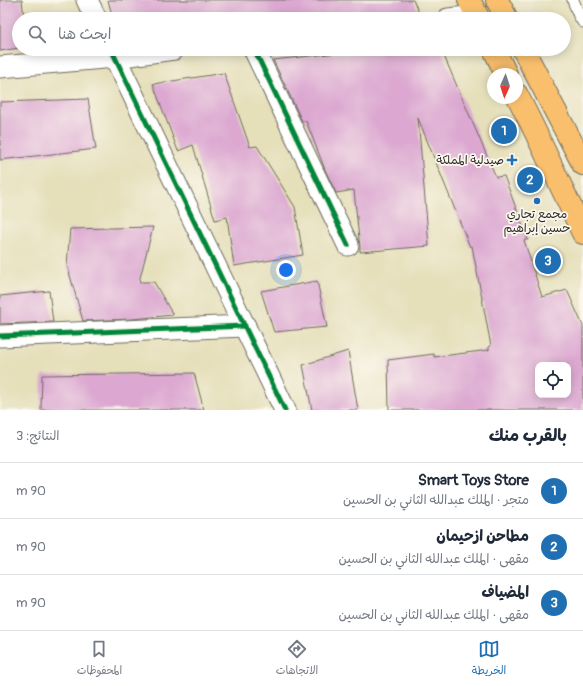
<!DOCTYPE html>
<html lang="ar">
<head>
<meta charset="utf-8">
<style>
	body { margin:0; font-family:Pangolin,"Playpen Sans Arabic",sans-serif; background:#f2f2f3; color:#1f2937; direction:rtl }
	.controls { position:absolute; right:12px; bottom:12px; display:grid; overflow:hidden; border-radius:8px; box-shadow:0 2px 10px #0003 }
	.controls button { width:36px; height:36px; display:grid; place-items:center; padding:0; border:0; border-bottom:1px solid #e0e1e3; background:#fff; color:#1f2937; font:20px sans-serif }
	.compass { position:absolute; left:487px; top:68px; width:36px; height:36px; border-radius:50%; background:#fff; box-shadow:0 2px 10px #0003; rotate:183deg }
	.you { position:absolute; left:286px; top:270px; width:14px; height:14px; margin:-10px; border:3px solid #fff; border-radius:50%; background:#1a73e8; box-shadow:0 0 0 6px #1a73e833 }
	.badge { display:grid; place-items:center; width:26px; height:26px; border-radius:50%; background:#1f6fb2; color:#fff; font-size:13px; font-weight:700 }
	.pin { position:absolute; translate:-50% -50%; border:2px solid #fff; box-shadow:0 1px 4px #0006 }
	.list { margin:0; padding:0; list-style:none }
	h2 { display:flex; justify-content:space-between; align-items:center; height:52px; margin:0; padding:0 16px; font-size:17px }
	h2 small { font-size:13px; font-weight:400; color:#747a83 }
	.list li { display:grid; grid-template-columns:26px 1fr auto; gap:12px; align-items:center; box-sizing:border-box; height:56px; padding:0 16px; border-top:1px solid #e0e1e3 }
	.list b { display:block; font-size:15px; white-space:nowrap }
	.list p { margin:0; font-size:13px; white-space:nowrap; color:#747a83 }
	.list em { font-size:13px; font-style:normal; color:#747a83 }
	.icon { flex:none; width:22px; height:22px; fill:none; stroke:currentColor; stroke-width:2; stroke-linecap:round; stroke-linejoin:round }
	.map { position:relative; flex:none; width:583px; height:410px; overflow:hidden; direction:ltr }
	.search { position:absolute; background:#fff; box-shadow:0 2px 10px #0003; left:12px; right:12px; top:12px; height:44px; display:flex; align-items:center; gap:10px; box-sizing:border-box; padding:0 14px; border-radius:22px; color:#747a83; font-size:15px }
	.sheet { height:220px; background:#fff }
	nav { display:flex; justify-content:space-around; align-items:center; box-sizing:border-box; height:56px; border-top:1px solid #e0e1e3; background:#fff; font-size:11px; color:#747a83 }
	nav a { display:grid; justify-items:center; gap:2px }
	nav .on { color:#1f6fb2 }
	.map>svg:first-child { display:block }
	.building { fill:#dca8d1; fill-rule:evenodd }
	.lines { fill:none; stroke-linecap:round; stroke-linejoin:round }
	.service-casing { stroke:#6c6a5d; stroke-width:13 }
	.minor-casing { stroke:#6c6a5d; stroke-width:23 }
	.primary-casing { stroke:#6c6a5d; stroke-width:24 }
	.service { stroke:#fff; stroke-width:11 }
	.minor { stroke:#fff; stroke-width:21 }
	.primary { stroke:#f9bf6d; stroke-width:22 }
	.cycleway-casing { stroke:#fbf7ec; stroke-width:8 }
	.cycleway { stroke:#00873e; stroke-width:5 }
	.poi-dot { fill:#1f6fb2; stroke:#fbf7ec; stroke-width:1.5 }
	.labels { text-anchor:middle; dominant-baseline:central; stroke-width:3.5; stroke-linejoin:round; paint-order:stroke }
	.poi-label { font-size:12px; fill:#2b2b2b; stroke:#fbf7ec; text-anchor:end }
</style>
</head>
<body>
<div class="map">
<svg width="583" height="410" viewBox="0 0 583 410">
	<rect width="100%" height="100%" fill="#fbf7ec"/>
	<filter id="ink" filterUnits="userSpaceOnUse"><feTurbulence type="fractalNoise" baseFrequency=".025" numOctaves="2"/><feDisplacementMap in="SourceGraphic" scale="8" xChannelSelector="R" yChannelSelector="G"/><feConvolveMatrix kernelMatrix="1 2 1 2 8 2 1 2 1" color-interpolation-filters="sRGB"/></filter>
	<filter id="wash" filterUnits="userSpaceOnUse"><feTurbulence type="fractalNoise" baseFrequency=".012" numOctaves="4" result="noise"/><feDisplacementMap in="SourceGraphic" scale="16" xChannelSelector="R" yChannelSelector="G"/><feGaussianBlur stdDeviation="0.9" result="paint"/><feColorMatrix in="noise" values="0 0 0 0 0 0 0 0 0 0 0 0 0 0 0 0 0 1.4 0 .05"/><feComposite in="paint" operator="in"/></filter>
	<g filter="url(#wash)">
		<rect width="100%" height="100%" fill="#e5dfba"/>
		<g id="blocks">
			<!-- building -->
			<g class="building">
				<path d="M 0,0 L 22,0 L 24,19 L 19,19 L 19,48 L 0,51 Z"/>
				<path d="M 108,0 L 413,0 L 421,17 L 383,19 L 113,19 Z"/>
				<path d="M 374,49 L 441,49 L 496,177 L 504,176 L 528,240 L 524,240 L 542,297 L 567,290 L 583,326 L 583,410 L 389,410 L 388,360 L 434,354 L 434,357 L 489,350 L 489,346 L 491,346 L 472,246 L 470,247 L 418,118 L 429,246 L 360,252 L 360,246 L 359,239 L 354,190 L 336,193 L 326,172 L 306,121 L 302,121 L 273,60 ZM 538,365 L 568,365 L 568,395 L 538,395 Z"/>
				<path d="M 224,73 L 250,147 L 257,146 L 295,207 L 303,255 L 234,266 L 227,217 L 215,220 L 193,145 L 178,151 L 153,84 Z"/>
				<path d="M 88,99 L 96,149 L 0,160 L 0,102 Z"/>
				<path d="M 153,227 L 139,282 L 154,282 L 173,315 L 133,319 L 83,321 L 67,265 L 70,229 Z"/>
				<path d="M 317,281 L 327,327 L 274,332 L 261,291 Z"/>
				<path d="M 49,291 L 53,322 L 0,324 L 0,296 Z"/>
				<path d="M 348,351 L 358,410 L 312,410 L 303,365 Z"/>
				<path d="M 194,373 L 204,410 L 41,410 L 42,375 Z"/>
			</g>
		</g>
	</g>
	<g filter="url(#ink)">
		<use href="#blocks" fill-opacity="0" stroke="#6c6a5d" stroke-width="1"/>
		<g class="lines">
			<!-- service casing -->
			<g class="service-casing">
				<path id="service" d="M 573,0 L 579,16 L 583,22"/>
			</g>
			<!-- minor casing -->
			<g class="minor-casing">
				<g id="minor">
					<path d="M 87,0 L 96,19"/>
					<path d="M 448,19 L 477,16"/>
					<path d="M 111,49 L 285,410"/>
					<path d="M 254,49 L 348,245"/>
					<path d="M 0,67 L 115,57 L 174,49"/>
					<path d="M 0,336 L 245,326"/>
				</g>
			</g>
			<!-- primary casing -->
			<g class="primary-casing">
				<g id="primary">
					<path d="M 469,0 L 479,19"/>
					<path d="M 497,0 L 507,19"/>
					<path d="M 494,49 L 506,74"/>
					<path d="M 523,49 L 583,164"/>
					<path d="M 517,95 L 535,131 L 583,233"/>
				</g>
			</g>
			<!-- service -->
			<use href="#service" class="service"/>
			<!-- minor -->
			<use href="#minor" class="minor"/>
			<!-- primary -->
			<use href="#primary" class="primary"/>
			<!-- cycleway casing -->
			<g class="cycleway-casing">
				<g id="cycleway">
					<path d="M 111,49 L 285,410"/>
					<path d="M 254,49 L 348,245"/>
					<path d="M 0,336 L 245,326"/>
				</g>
			</g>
			<!-- cycleway -->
			<use href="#cycleway" class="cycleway"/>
		</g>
	</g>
	<!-- markers -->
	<g class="poi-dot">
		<path d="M510 154h4v4h4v4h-4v4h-4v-4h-4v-4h4z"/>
		<circle cx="537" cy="201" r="4"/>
	</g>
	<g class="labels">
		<!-- poi labels -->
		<g class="poi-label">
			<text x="504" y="160">صيدلية المملكة</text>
			<text x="537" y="214" text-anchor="middle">مجمع تجاري<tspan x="537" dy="14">حسين إبراهيم</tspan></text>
		</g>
	</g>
</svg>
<div class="controls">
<button><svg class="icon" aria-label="locate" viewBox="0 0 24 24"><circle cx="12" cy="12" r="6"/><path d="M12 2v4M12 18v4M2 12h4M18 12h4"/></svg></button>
</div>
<svg class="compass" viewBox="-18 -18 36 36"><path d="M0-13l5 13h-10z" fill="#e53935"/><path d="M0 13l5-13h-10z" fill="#747a83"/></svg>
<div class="you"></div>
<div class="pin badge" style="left:504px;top:131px">1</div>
<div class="pin badge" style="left:530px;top:180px">2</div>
<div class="pin badge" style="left:548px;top:261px">3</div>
<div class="search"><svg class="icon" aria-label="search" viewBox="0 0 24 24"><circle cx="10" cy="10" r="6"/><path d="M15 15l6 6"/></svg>ابحث هنا</div>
</div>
<section class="sheet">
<h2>بالقرب منك<small>النتائج: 3</small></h2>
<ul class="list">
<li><span class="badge">1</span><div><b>Smart Toys Store</b><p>متجر · الملك عبدالله الثاني بن الحسين</p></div><em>90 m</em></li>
<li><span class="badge">2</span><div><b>مطاحن ازحيمان</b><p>مقهى · الملك عبدالله الثاني بن الحسين</p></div><em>90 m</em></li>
<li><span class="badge">3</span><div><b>المضياف</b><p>مقهى · الملك عبدالله الثاني بن الحسين</p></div><em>90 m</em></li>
</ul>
</section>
<nav>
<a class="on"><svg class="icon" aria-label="map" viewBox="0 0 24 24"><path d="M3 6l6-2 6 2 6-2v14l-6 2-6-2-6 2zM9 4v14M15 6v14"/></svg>الخريطة</a>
<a><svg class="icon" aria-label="directions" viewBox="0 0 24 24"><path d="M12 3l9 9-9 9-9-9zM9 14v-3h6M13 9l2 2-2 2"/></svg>الاتجاهات</a>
<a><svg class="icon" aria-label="saved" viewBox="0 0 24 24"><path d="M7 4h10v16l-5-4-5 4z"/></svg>المحفوظات</a>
</nav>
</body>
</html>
